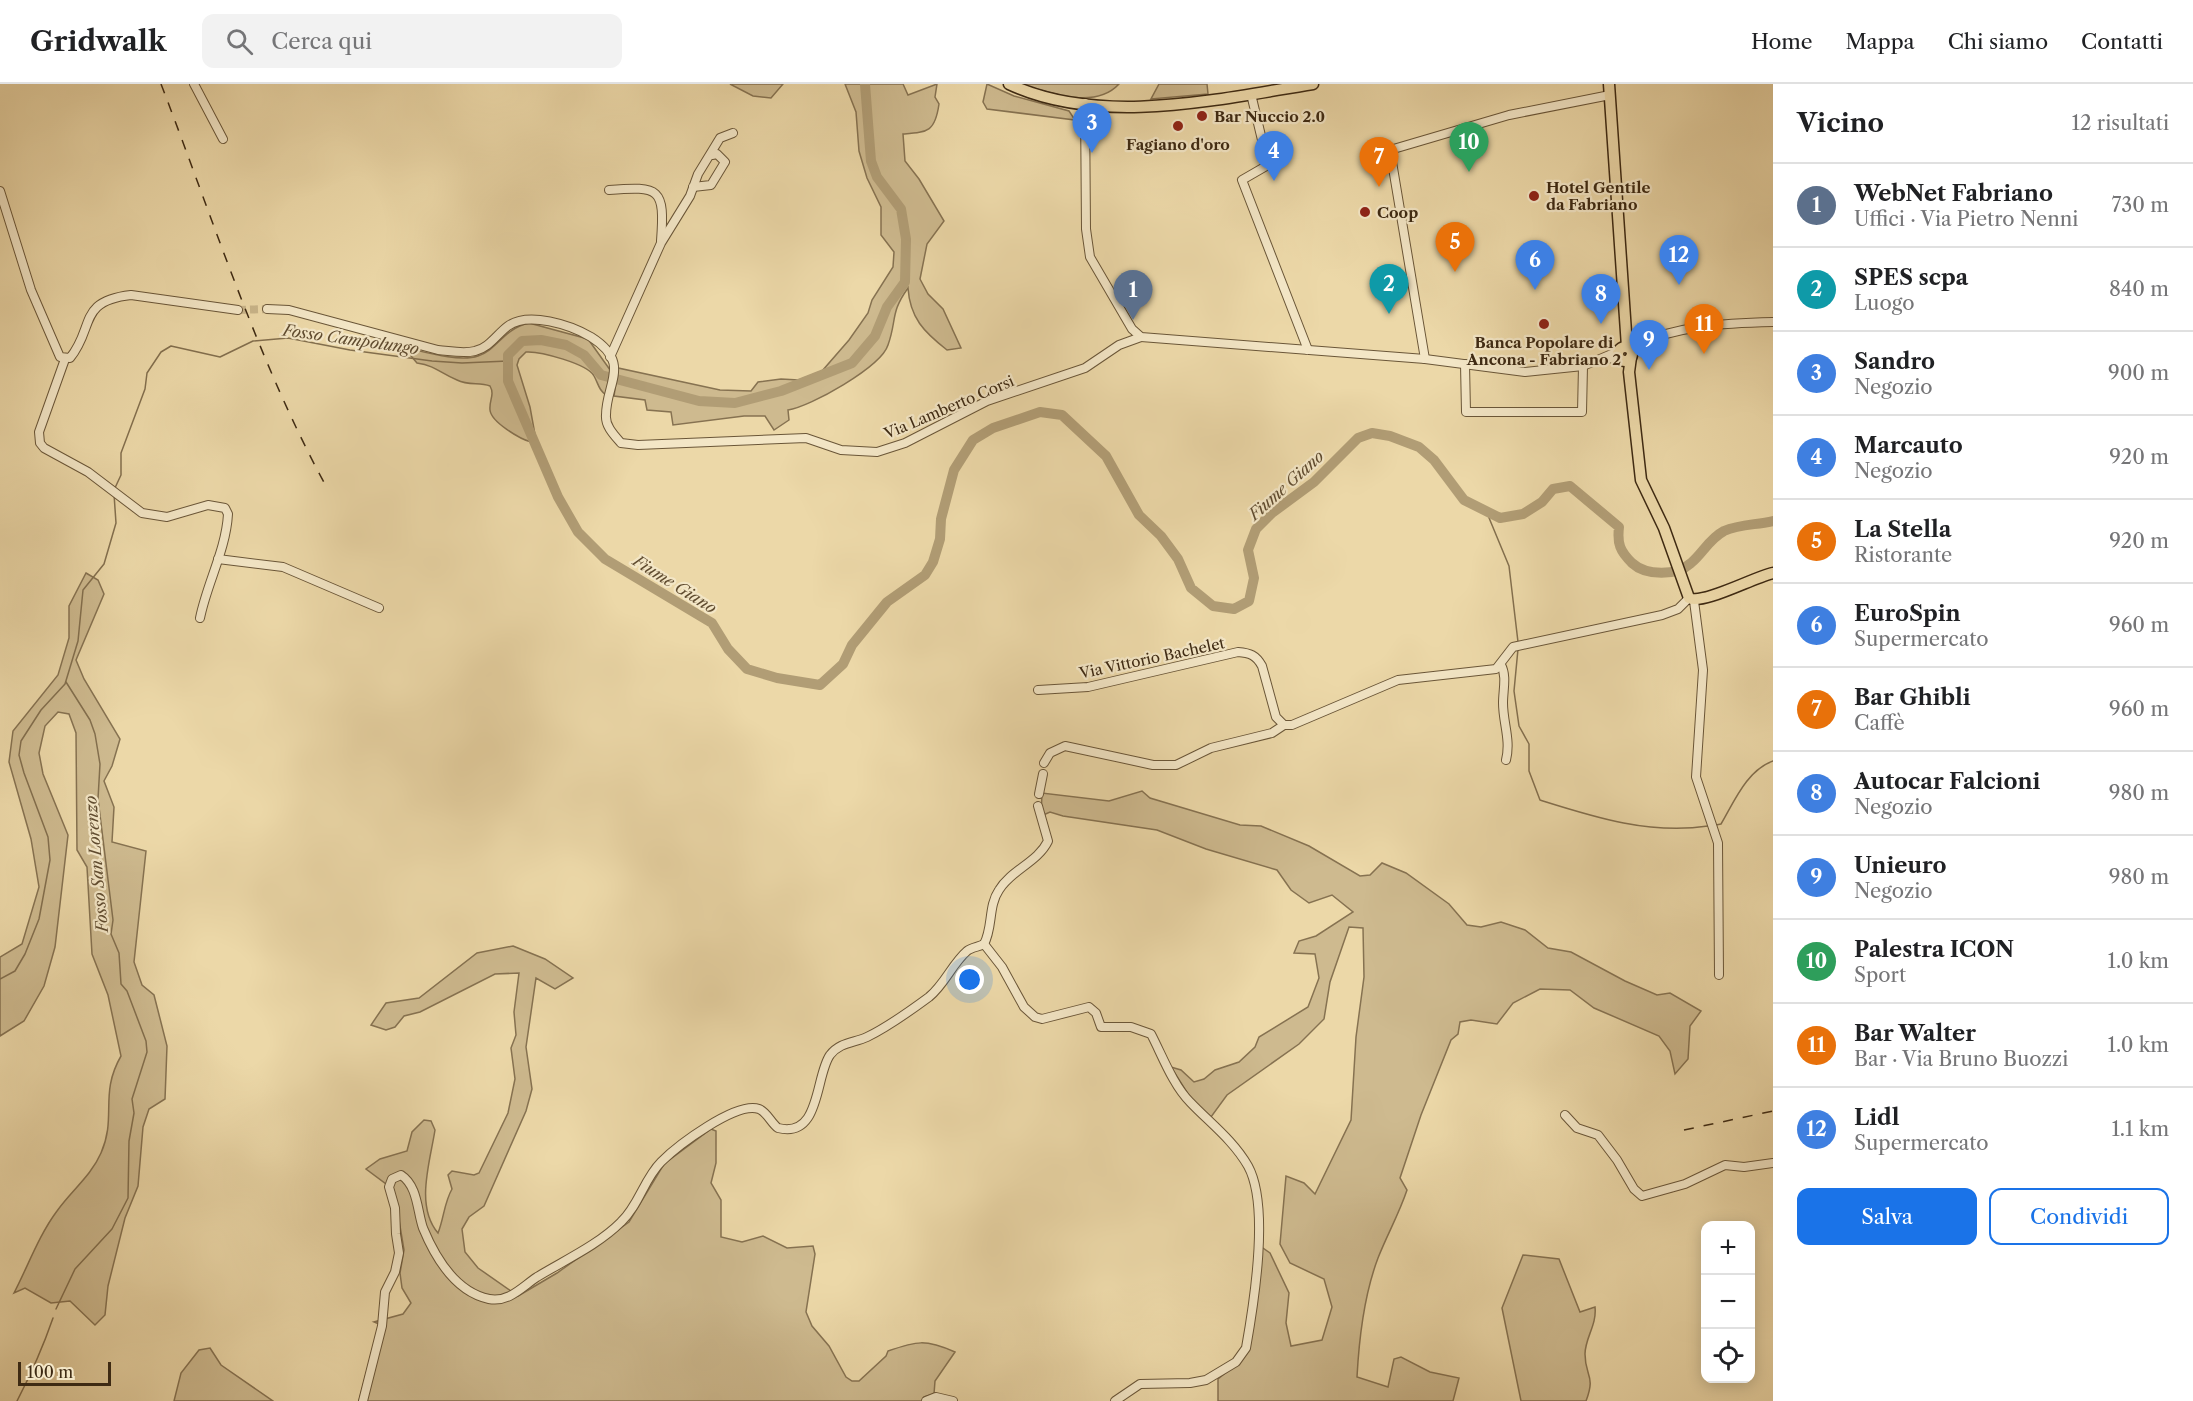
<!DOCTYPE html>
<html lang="it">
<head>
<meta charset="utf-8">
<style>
	body { margin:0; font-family:"Libre Caslon Text",serif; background:#f2f2f2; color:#202124 }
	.controls { position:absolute; right:18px; bottom:18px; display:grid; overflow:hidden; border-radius:12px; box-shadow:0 3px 15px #0003 }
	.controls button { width:54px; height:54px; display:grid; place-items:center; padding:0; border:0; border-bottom:2px solid #e0e0e0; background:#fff; color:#202124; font:30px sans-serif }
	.scale { position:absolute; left:18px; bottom:15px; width:93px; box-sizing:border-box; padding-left:6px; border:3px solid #3e2a13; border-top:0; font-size:16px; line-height:21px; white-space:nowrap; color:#3e2a13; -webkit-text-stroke:4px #f3e6c6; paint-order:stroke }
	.you { position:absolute; left:970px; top:896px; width:21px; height:21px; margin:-15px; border:4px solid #fff; border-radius:50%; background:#1a73e8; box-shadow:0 0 0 9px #1a73e833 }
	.badge { display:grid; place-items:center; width:39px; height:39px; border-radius:50%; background:#1a73e8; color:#fff; font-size:20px; font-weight:700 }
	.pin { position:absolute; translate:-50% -50px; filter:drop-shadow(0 2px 3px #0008) }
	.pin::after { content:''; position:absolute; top:32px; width:21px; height:18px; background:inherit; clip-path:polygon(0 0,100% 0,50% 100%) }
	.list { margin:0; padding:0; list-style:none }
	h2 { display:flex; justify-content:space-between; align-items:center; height:78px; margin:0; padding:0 24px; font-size:26px }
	h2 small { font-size:20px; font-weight:400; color:#757577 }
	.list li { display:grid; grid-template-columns:39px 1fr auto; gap:18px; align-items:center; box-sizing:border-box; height:84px; padding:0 24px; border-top:2px solid #e0e0e0 }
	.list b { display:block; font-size:22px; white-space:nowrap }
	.list p { margin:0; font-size:20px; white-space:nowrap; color:#757577 }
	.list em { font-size:20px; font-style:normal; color:#757577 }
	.actions { display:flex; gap:12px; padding:18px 24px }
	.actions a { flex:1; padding:14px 0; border:2px solid #1a73e8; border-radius:12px; text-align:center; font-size:21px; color:#1a73e8 }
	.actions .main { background:#1a73e8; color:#fff }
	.icon { flex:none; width:33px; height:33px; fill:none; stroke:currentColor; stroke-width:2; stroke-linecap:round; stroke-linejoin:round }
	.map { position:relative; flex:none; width:1773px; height:1317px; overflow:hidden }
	header { display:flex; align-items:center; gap:36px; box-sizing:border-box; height:84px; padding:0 30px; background:#fff; border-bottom:2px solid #e0e0e0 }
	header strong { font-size:28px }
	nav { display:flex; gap:33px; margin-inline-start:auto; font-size:21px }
	.search { width:420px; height:54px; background:#f2f2f2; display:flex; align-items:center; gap:15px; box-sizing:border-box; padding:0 21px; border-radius:12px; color:#757577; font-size:22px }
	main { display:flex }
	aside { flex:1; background:#fff }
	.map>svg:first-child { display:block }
	.green { fill:#ceba8f; stroke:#867251; stroke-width:1.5 }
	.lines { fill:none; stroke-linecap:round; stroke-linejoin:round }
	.stream { stroke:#836f4e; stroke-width:1.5 }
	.river { stroke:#b19d75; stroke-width:10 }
	.minor-tunnel { stroke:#c9b58a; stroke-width:8; stroke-dasharray:8 4; stroke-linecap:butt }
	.minor-casing { stroke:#6a5638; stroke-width:10 }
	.major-casing { stroke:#3e2a13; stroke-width:13 }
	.minor { stroke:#f3e6c6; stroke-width:8 }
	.major { stroke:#ecd8a8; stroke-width:10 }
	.rail { stroke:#3e2a13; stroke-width:1.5; stroke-dasharray:10 10; stroke-linecap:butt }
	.poi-dot { fill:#8f2418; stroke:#f3e6c6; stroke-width:2 }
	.labels { text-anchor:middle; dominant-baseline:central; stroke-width:4.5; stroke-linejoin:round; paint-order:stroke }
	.poi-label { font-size:15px; font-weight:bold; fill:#3e2a13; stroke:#f3e6c6; text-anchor:start }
	.street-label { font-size:15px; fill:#3e2a13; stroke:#f3e6c6 }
	.water-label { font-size:16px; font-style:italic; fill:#604c30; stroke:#f3e6c6 }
</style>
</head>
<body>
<header>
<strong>Gridwalk</strong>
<div class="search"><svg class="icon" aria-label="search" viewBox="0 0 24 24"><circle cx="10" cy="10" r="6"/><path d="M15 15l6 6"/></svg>Cerca qui</div>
<nav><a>Home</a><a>Mappa</a><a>Chi siamo</a><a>Contatti</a></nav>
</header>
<main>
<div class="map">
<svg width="1773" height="1317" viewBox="0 0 1773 1317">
	<rect width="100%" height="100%" fill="#ecd8a8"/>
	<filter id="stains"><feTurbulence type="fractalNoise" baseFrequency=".00333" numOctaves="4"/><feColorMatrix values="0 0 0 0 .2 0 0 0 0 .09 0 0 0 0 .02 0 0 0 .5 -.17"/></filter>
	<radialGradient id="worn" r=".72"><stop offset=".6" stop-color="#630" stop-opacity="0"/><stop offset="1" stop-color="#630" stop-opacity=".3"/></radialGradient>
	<!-- green -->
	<g class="green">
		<path d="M 730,0 L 783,0 L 771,14 L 753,12 Z"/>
		<path d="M 845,0 L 903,0 L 908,11 L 937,0 L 935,13 L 939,20 C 935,48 928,48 903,50 L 905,77 L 919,95 L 944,137 L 927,160 L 920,195 L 928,210 L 943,225 L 961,264 L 947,266 C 924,248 910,234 908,204 C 890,229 897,236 888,261 C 881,283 810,323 788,326 L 789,336 L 774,346 L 765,332 L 744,332 L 673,341 L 671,328 L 647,326 L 645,316 L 614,312 L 618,284 L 720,306 L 751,307 L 758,298 L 781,295 L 799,296 L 822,287 L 849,256 L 868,229 L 872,216 L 893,183 L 894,168 L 881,151 L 881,123 L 867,94 L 859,67 L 856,28 Z"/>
		<path d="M 987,0 L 1014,12 L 1069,27 L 1075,36 L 987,25 L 983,18 Z"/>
		<path d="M 1021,0 L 1119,0 C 1095,26 1050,9 1021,0 Z"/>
		<path d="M 1159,0 L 1207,0 L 1208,10 L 1151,15 Z"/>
		<path d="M 529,239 L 588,255 L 613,290 L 607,312 C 598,305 599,301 594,292 C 588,280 540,267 526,268 L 519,275 L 517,281 L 530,323 L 536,356 L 531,358 C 520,355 491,338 490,326 C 489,316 495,311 490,302 C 479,298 469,302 457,296 C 440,289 436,282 417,279 L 411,272 L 411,265 C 428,269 460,278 478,272 C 497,266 503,245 529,239 Z"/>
		<path d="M 86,489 L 98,496 L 104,510 L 76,576 L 84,595 L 120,655 L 112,682 L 104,697 L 114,723 L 112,758 L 146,767 L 134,878 L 142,901 L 154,911 L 167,962 L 165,1015 L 149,1025 L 143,1043 L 138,1102 L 125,1134 L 108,1202 L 105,1231 L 95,1241 L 70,1217 L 51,1219 L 25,1204 L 14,1209 C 28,1182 39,1151 57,1127 C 71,1107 91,1092 101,1069 C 117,1033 99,1010 121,972 L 108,911 L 92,870 L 87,783 L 77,766 L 76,649 L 69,630 L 58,628 L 45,642 L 39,669 L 43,690 L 68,751 L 55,863 L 44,902 L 24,937 L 0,952 L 0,873 L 22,860 L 39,803 L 31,755 L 9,678 L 13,647 L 58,591 L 69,554 L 69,522 Z"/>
		<path d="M 1142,707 L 1150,714 L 1240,741 L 1261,742 L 1309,762 L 1360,792 L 1370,791 L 1382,779 L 1406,789 L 1449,820 L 1467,841 L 1481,843 L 1501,838 L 1525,846 L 1548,864 L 1571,868 L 1625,897 L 1657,911 L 1670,909 L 1701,927 L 1690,942 L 1688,975 L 1675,990 L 1670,967 L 1659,952 L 1594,924 L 1570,906 L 1540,905 L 1513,919 L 1497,940 L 1471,936 L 1460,938 L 1458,950 L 1451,956 L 1421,1031 L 1400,1094 L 1407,1106 C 1399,1130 1387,1151 1378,1174 C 1364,1211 1359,1255 1357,1293 L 1388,1303 L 1394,1275 L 1401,1273 L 1430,1288 L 1459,1294 L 1453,1317 L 1218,1317 L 1218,1295 L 1239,1278 L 1247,1266 L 1260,1162 L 1270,1169 L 1289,1209 L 1286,1239 L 1291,1262 L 1322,1256 L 1332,1223 L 1324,1195 L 1290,1179 L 1280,1160 L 1286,1092 L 1304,1099 L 1315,1110 L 1351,1036 L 1356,953 L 1364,893 L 1363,844 L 1349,843 L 1330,898 L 1324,935 L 1299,960 L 1227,1011 L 1211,1033 L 1193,1018 L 1171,983 L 1181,986 L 1194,998 L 1204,995 L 1215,986 L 1239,978 L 1255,963 L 1259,953 L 1308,923 L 1319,894 L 1315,870 L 1294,869 L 1299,857 L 1316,852 L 1353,828 L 1332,811 L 1309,819 L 1291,806 L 1277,786 L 1206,765 L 1157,746 L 1063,732 L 1050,728 L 1041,732 L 1042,709 L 1109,717 Z"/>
		<path d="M 513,862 L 545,875 L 573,894 L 555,905 L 536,894 L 526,963 L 532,1005 L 526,1027 L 484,1122 L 469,1133 L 462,1145 L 465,1168 L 478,1184 L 518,1212 L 557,1189 L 629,1138 L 664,1080 L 711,1045 L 716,1047 L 716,1079 L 711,1099 L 721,1116 L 721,1153 L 742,1158 L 763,1152 L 787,1164 L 813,1162 L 815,1170 L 806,1228 L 812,1242 L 829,1262 L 846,1293 L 852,1297 L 859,1297 L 886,1272 L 888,1267 C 917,1257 925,1255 955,1268 L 935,1297 L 934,1310 L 924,1313 L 922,1317 L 359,1317 L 379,1240 L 374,1238 L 403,1230 L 411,1219 L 402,1204 L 400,1189 L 404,1166 L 394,1106 L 366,1085 L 380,1075 L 407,1067 L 412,1048 L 424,1036 L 431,1037 L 435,1046 C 430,1078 415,1122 438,1149 C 444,1134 444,1119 452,1105 L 448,1091 L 452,1087 L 474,1091 L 479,1089 L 508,1029 L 515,995 L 511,964 L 516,951 L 514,928 L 519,889 L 495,890 L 420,928 L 404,932 L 395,943 L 386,946 L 371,941 L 386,919 L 419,914 L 477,869 Z"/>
		<path d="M 1523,1171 L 1559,1175 L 1580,1228 L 1595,1223 C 1597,1241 1585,1254 1585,1270 C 1585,1293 1596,1291 1586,1317 L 1521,1317 L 1502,1224 Z"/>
		<path d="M 210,1264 L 221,1281 L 273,1317 L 174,1317 L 181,1289 L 199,1266 Z"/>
	</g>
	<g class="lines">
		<!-- stream -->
		<g class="stream">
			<path d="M 114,406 L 121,391 L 121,369 L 145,305 L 147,289 L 161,268 L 171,262 L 220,273 L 253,257 L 288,254 L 350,266 L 432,277 L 462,279 L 508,277"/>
			<path d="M 1487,429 L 1509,482 L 1518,558"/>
			<path d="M 1518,565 L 1514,607 L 1519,642 L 1529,660 L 1529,687 L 1540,716 C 1594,733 1650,751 1708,742"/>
			<path d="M 1716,741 L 1721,740 C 1734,718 1747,686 1773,677"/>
			<path d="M 0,895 L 15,887 L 25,870 L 39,835 L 50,776 L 48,753 L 24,689 L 19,671 L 21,657 L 41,626 L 65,600 L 78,557 L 83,506 L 104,480 L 116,439 L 114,410"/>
			<path d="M 56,1225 L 75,1185 L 112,1145 L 128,1114 L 129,1057 L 134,1029 L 132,1015 L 147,968 L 146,957 L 127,907 L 121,900 L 119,869 L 111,850 L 113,836 L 98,715 L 100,680 L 95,650 L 90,636 L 66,598"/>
			<path d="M 17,1317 C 31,1290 43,1263 53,1234"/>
		</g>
		<!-- river -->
		<path class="river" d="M 865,0 L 871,77 L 877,93 L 901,125 L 906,155 L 905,198 L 887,223 L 875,252 L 852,279 L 781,307 L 735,319 L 699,317 L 601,291 L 584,271 L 566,261 L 541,256 L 522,257 L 508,271 L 508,297 L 558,413 L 578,448 L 605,475 L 712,539 L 728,565 L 747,585 L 777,594 L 820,601 L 843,580 L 852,561 L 887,518 L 925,491 L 933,478 L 940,455 L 941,435 L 954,386 L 973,356 L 993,344 L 1040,328 L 1062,331 L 1106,372 L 1139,431 L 1161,452 L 1178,475 L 1191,504 L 1213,522 L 1234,525 L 1249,517 L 1254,494 L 1248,466 L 1256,445 L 1272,429 L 1314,398 L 1358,354 L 1372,349 L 1390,352 L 1419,363 L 1434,376 L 1464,416 L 1500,434 L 1523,430 L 1542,418 L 1553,405 L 1570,402 L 1619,443 C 1617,460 1620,467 1632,479 C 1646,492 1677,492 1691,479 C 1703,469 1709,455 1724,447 C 1740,440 1756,441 1773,437"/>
		<!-- minor-tunnel -->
		<path class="minor-tunnel" d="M 238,226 L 267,225"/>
		<!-- minor casing -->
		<g class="minor-casing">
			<g id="minor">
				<path d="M 194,0 L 223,55"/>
				<path d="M 1251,10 L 1268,81 L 1242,96 L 1308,266"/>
				<path d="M 1085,19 L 1086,145 L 1090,173 L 1132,245 L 1141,253 L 1425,275 L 1525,288 L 1583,282 L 1619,267"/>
				<path d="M 693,103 L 711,101 L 725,78 L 717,70 L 712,71"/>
				<path d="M 609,106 C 660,102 665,104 661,157"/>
				<path d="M 0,107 L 31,206 L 60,273 L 70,274 C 95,244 77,217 131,211 L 238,226"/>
				<path d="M 267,225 L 289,226 L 438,266 C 451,267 463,270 475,267 C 489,264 497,250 508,242 C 528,227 571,241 591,253 C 632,279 606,299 606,331 C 605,342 614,351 621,359 L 638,361 L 806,354 L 841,366 L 877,368 L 905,359 L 987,317 L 1085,284 L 1119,261 L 1141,253"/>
				<path d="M 1629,263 C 1675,242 1723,239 1773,238"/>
				<path d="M 610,273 L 661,159 L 690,112 L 698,90 L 720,54 L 733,49"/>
				<path d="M 1607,274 L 1623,276"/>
				<path d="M 65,275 L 39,348 L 40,359 L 44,364 L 88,388 L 142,429 L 167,433 L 208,421 L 225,424 L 228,430 C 226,466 207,499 200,534"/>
				<path d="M 1425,275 L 1390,66 L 1509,31 L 1610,11"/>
				<path d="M 1465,280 L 1466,328 L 1582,328 L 1583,282"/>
				<path d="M 218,475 L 283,483 L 379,524"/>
				<path d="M 1694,517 L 1703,586 L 1696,693 L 1718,759 L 1719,891"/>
				<path d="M 1501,581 C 1507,592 1503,606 1503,619 C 1503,639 1511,656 1506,676"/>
				<path d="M 1038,606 L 1088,603 L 1238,568 C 1250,569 1256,571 1262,582 L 1276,633 L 1284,641 L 1292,641 L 1398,596 L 1496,585 L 1513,563 L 1662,531 L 1678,525 L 1689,514"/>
				<path d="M 1044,679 L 1050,669 L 1065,662 L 1153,681 L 1176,681 L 1211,664 L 1272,649 L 1284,641"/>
				<path d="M 1039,710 L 1043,690"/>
				<path d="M 984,860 L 1002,883 L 1024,923 L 1035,933 L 1042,935 L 1089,923 L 1096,929 L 1101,943 L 1131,943 L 1151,950 C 1162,971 1173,1001 1190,1018 C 1210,1039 1233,1056 1248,1082 C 1270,1122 1254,1219 1246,1264 L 1236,1278 L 1206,1296 L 1190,1299 L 1140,1300 L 1115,1317"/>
				<path d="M 1565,1031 L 1577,1044 L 1598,1051 L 1617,1076 L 1634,1105 L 1642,1112 L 1685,1100 L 1725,1081 L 1744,1083 L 1773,1079"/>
				<path d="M 363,1317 L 382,1242 L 385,1208 L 395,1188 L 399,1169 L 396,1150 L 395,1124 L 389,1103 L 392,1095 L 401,1091 C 418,1102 417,1127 423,1144 C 435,1173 456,1208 489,1215 C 509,1219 523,1202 537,1193 C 565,1176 598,1161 621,1138 C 639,1121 644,1095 661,1078 C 677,1062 736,1017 759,1025 C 767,1028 771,1039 778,1044 C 821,1055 815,992 830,971 C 840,958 854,959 867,953 C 888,943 910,927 929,913 C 945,900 952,880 967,867 C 972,863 979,863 984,860 C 993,844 988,822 999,806 C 1011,786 1038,778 1048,757 L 1038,722"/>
				<path d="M 926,1317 L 936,1313 L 953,1317"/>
			</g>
		</g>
		<!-- major casing -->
		<g class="major-casing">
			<g id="major">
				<path d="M 1009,0 C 1101,43 1218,15 1313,0"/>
				<path d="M 1609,0 L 1627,263"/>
				<circle cx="1625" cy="270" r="7"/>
				<path d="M 1631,273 L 1629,288 L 1641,396 L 1664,444 L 1689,514 C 1703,521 1754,493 1773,489"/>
			</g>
		</g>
		<!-- minor -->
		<use href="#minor" class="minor"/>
		<!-- major -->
		<use href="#major" class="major"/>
		<!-- rail -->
		<g class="rail">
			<path d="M 161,0 C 213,135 258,278 327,404"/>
			<path d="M 1684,1046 L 1773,1027"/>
		</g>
	</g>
	<!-- markers -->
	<g class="poi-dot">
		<circle cx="1202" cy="32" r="6"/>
		<circle cx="1178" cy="42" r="6"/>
		<circle cx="1534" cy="112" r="6"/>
		<circle cx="1365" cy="128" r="6"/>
		<circle cx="1544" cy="240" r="6"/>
	</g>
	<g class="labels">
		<!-- poi labels -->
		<g class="poi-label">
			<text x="1214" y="32">Bar Nuccio 2.0</text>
			<text x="1178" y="60" text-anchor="middle">Fagiano d'oro</text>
			<text x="1546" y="103">Hotel Gentile<tspan x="1546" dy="17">da Fabriano</tspan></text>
			<text x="1377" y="128">Coop</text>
			<text x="1544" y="258" text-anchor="middle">Banca Popolare di<tspan x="1544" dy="17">Ancona - Fabriano 2</tspan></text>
		</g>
		<!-- street labels -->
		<g class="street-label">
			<text transform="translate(949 323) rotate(-23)">Via Lamberto Corsi</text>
			<text transform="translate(1152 574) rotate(-12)">Via Vittorio Bachelet</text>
		</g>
		<!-- water labels -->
		<g class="water-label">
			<text transform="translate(351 255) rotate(8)">Fosso Campolungo</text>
			<text transform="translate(1286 401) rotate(-42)">Fiume Giano</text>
			<text transform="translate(675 500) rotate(32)">Fiume Giano</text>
			<text transform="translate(96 780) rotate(-95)">Fosso San Lorenzo</text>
		</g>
	</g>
	<rect width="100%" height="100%" filter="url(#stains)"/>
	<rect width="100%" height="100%" fill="url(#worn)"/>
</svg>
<div class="controls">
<button>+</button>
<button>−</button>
<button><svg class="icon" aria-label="locate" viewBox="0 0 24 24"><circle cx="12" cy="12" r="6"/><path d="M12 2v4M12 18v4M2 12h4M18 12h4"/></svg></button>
</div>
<div class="scale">100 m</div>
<div class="you"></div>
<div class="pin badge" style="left:1133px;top:236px;background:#5c6f8a">1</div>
<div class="pin badge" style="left:1389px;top:230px;background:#0f9aa8">2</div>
<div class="pin badge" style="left:1092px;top:69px;background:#3f7fe0">3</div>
<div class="pin badge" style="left:1274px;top:97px;background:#3f7fe0">4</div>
<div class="pin badge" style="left:1455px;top:188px;background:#e8710a">5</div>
<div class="pin badge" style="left:1535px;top:206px;background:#3f7fe0">6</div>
<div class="pin badge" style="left:1379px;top:103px;background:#e8710a">7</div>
<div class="pin badge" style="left:1601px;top:240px;background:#3f7fe0">8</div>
<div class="pin badge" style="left:1649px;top:286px;background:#3f7fe0">9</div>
<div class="pin badge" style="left:1469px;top:88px;background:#2e9e5b">10</div>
<div class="pin badge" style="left:1704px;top:270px;background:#e8710a">11</div>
<div class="pin badge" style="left:1679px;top:201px;background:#3f7fe0">12</div>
</div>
<aside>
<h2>Vicino<small>12 risultati</small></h2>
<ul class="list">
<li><span class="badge" style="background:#5c6f8a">1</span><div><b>WebNet Fabriano</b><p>Uffici · Via Pietro Nenni</p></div><em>730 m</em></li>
<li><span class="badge" style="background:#0f9aa8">2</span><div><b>SPES scpa</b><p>Luogo</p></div><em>840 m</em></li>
<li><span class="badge" style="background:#3f7fe0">3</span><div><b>Sandro</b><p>Negozio</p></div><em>900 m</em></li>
<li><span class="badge" style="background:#3f7fe0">4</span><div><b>Marcauto</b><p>Negozio</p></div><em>920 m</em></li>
<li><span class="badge" style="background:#e8710a">5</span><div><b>La Stella</b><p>Ristorante</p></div><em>920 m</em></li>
<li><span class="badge" style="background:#3f7fe0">6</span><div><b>EuroSpin</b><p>Supermercato</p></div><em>960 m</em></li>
<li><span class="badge" style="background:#e8710a">7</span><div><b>Bar Ghibli</b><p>Caffè</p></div><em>960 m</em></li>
<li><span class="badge" style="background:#3f7fe0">8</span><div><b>Autocar Falcioni</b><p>Negozio</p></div><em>980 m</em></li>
<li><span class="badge" style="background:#3f7fe0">9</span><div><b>Unieuro</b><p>Negozio</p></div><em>980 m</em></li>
<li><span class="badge" style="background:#2e9e5b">10</span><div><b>Palestra ICON</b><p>Sport</p></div><em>1.0 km</em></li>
<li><span class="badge" style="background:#e8710a">11</span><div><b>Bar Walter</b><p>Bar · Via Bruno Buozzi</p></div><em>1.0 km</em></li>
<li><span class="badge" style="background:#3f7fe0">12</span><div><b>Lidl</b><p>Supermercato</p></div><em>1.1 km</em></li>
</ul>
<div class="actions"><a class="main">Salva</a><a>Condividi</a></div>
</aside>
</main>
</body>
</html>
